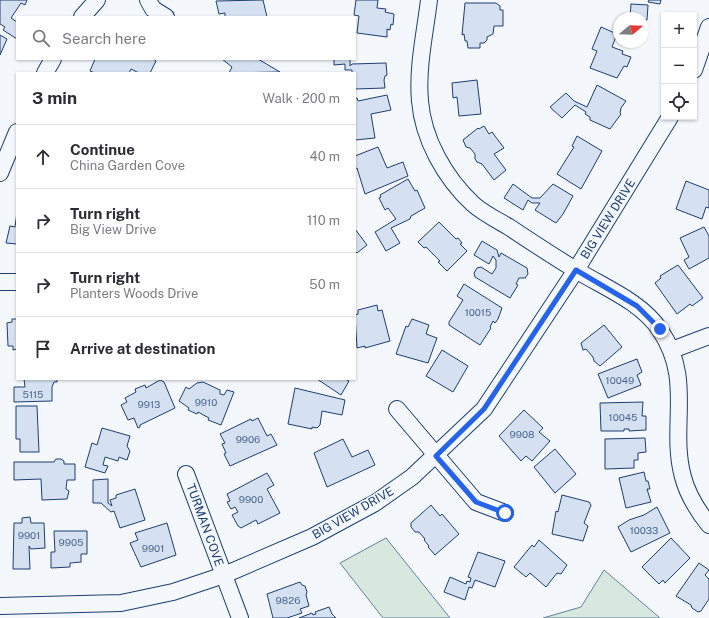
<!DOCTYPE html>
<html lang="en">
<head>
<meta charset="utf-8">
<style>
	body { margin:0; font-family:"Public Sans",sans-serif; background:#f7f7f7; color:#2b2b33 }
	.controls { position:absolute; right:12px; top:12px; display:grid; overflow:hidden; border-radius:0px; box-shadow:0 1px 3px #0004 }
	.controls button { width:36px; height:36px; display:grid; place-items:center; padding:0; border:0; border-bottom:1px solid #e1e1e2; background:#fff; color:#2b2b33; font:20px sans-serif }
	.compass { position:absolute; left:613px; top:12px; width:36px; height:36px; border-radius:50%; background:#fff; box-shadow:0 1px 3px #0004; rotate:71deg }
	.stop { position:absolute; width:12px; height:12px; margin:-9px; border:3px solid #2563eb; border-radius:50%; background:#fff }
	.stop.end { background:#2563eb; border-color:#fff; box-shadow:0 1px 4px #0008 }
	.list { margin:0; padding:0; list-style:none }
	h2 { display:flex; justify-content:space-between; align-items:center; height:52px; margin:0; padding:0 16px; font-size:17px }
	h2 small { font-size:13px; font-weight:400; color:#7c7c81 }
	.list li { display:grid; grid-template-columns:26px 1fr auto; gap:12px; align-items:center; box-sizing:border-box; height:64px; padding:0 16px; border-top:1px solid #e1e1e2 }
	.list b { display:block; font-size:15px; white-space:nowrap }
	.list p { margin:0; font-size:13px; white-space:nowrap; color:#7c7c81 }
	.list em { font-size:13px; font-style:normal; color:#7c7c81 }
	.icon { flex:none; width:22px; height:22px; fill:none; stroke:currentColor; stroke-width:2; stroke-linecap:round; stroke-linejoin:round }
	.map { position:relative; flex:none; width:709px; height:618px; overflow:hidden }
	.search { position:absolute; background:#fff; box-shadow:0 1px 3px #0004; left:16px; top:16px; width:340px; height:44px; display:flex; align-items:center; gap:10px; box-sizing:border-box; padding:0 14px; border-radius:0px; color:#7c7c81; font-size:15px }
	.panel { position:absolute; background:#fff; box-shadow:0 1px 3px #0004; left:16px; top:72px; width:340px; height:308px; border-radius:0px }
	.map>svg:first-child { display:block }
	.green { fill:#d7e8df; stroke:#687fa3 }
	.building { fill:#d5e0f0; stroke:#1d3f73 }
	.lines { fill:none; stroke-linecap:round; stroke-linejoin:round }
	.minor-casing { stroke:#1d3f73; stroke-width:18 }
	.minor { stroke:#f4f7fb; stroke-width:16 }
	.route { stroke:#2563eb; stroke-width:5 }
	.labels { text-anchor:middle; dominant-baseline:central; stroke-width:3; stroke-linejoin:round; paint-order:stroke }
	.number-label { font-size:10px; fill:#4b6792 }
	.street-label { font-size:12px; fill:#1d3f73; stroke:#f4f7fb }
</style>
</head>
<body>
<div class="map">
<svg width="709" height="618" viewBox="0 0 709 618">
	<rect width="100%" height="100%" fill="#f4f7fb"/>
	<!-- green -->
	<g class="green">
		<path d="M 386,538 L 450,618 L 383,618 L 340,563 Z"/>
		<path d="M 604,570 L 660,618 L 543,618 L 581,607 Z"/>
	</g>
	<!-- building -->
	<g class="building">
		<path d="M 0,0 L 27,0 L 25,5 L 21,3 L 11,18 L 17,22 L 17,39 L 3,30 L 5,27 L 0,24 Z"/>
		<path d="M 263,0 L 267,17 L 225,17 L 225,13 L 219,14 L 216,1 Z"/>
		<path d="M 356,0 L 378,0 L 377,8 L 386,9 L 385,12 L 394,14 L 393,25 L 391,24 L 390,30 L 387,29 L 387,37 L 357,33 L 359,16 L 354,15 Z"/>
		<path d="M 649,0 L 661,0 L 660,4 L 648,2 Z"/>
		<path d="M 465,3 L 496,3 L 500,6 L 500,10 L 503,10 L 503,26 L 494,26 L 493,34 L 487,37 L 487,40 L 484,43 L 480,43 L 480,48 L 468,48 L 467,41 L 465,41 L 464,34 L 462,35 Z"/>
		<path d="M 631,4 L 648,5 L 647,20 L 630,18 Z"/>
		<path d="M 601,27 L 617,34 L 612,47 L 623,51 L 622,54 L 631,57 L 627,67 L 624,66 L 617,78 L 590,68 L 597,51 L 592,49 Z"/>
		<path d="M 0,35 L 7,39 L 0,55 Z"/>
		<path d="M 95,59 L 153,59 L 156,61 L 150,73 L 139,73 L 131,69 L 129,73 L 95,73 L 90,71 Z"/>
		<path d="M 222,59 L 258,59 L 280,72 L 229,73 L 232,67 Z"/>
		<path d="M 334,59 L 350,59 L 350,66 L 352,64 L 386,63 L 387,75 L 385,76 L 384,80 L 385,88 L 355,89 L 355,91 L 355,73 L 352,73 L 352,70 L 345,70 L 345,64 L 334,65 Z"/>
		<path d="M 477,80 L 481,114 L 459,116 L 457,97 L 453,98 L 452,83 Z"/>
		<path d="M 597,85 L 626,101 L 621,108 L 620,113 L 621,114 L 610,129 L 590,120 L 590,117 L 585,114 L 586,112 L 575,105 L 562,118 L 550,107 L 566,93 L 574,101 L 587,107 Z"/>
		<path d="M 387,95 L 391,110 L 371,114 L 375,138 L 355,140 L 355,98 L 357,98 L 358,101 Z"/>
		<path d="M 484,126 L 489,134 L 492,132 L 504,148 L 494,154 L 506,170 L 494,180 L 482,164 L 477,162 L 475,159 L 475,154 L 470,148 L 466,147 L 463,140 L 478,128 L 479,129 Z"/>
		<path d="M 577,136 L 602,151 L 581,189 L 557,174 L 574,147 L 572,146 Z"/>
		<path d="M 378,147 L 387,168 L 403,162 L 408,176 L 365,194 L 357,168 L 355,169 L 355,156 Z"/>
		<path d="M 408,179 L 415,191 L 417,190 L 425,208 L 411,216 L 410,219 L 391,228 L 400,243 L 386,251 L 375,232 L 396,219 L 388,208 L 385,210 L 379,198 L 381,197 L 380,195 Z"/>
		<path d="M 686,181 L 709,190 L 709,208 L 706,207 L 702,219 L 676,209 Z"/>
		<path d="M 513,184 L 532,198 L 540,198 L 553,184 L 573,196 L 563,214 L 556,223 L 535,210 L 540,203 L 532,203 L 528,200 L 523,210 L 504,198 Z"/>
		<path d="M 17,212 L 17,244 L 6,243 L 10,226 L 15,227 Z"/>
		<path d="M 439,222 L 456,239 L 458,238 L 462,243 L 460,244 L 467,251 L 447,271 L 438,262 L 440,261 L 426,247 L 424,248 L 418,242 Z"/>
		<path d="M 704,227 L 709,236 L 709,258 L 689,269 L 684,260 L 689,257 L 680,238 Z"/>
		<path d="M 355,229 L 367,245 L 357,253 L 355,251 Z"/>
		<path d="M 482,241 L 497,250 L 499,257 L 501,253 L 527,268 L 528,274 L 525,278 L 519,278 L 516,284 L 518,285 L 510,298 L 475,277 L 474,273 L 477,268 L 481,267 L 492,274 L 496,268 L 496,260 L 493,256 L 489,264 L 474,255 Z"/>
		<path d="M 678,265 L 703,298 L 692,306 L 690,304 L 677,314 L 655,283 L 661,278 L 660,276 Z"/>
		<path d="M 464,284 L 502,308 L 498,319 L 495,323 L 493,321 L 490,327 L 491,328 L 480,345 L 449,325 L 449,322 L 463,300 L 457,296 Z"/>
		<path d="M 377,305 L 378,311 L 382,310 L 390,341 L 365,348 L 365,346 L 357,348 L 355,315 L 358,314 L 358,310 Z"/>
		<path d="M 12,319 L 17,319 L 17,349 L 13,350 L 13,346 L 8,346 L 7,323 L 12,322 Z"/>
		<path d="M 412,319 L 429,325 L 426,334 L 437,338 L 428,363 L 396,354 L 406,326 L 408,327 Z"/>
		<path d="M 604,325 L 622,347 L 600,366 L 594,361 L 593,357 L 586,349 L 583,350 L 581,343 Z"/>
		<path d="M 442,350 L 468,366 L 453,392 L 426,376 Z"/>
		<path d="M 637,359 L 642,372 L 637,375 L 641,385 L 608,398 L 598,374 Z"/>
		<path d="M 24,379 L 57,379 L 57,382 L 54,382 L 52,387 L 52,401 L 14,402 L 14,387 L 25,387 Z"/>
		<path d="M 317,379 L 345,379 L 349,381 L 341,395 Z"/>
		<path d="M 160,380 L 164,382 L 175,408 L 140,425 L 140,427 L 138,428 L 134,418 L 128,420 L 121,405 L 127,402 L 125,398 L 136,392 L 135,389 L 145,385 L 146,388 Z"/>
		<path d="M 203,382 L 220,390 L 220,394 L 224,395 L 227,390 L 234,392 L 221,425 L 208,420 L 209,418 L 198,412 L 197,414 L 188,410 L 189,408 L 179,401 L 186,387 L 189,389 L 197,383 Z"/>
		<path d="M 295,388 L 345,400 L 342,415 L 322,411 L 320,425 L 317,428 L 312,427 L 312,429 L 288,424 Z"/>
		<path d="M 643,402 L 642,416 L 646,416 L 646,430 L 629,431 L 629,429 L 624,429 L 624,431 L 601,431 L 600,403 Z"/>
		<path d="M 16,406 L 37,406 L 39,452 L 20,452 L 20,439 L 16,439 Z"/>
		<path d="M 524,410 L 543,428 L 539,432 L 550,441 L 532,461 L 526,456 L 521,461 L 499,436 Z"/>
		<path d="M 258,418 L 267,436 L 271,434 L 277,445 L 230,466 L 224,454 L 226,453 L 222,444 L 225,443 L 220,434 L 251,419 L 252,421 Z"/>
		<path d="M 102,428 L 130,436 L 127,446 L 130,451 L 127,460 L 119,457 L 118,461 L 105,457 L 103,465 L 108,466 L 105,473 L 85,467 L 92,443 L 97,445 Z"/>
		<path d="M 645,438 L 646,452 L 638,453 L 638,460 L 634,460 L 634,468 L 605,469 L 605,439 Z"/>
		<path d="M 343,439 L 352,457 L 368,450 L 375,465 L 327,487 L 314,453 Z"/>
		<path d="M 555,449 L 576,474 L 555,493 L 534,467 Z"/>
		<path d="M 56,459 L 61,459 L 64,461 L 64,464 L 75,464 L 75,480 L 67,480 L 66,489 L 69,491 L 67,499 L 42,500 L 41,479 L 14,480 L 14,462 L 54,462 Z"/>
		<path d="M 644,472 L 646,481 L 648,481 L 650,489 L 647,489 L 651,502 L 626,508 L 619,478 Z"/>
		<path d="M 267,473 L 274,485 L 267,489 L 280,513 L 258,524 L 256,520 L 241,528 L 238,526 L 232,515 L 238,512 L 235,507 L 231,509 L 227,502 L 230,501 L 227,494 Z"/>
		<path d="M 108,479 L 108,503 L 112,506 L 110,500 L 116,498 L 116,495 L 135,489 L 145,520 L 120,528 L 114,511 L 111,512 L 101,503 L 93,503 L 93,480 Z"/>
		<path d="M 562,495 L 589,502 L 591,505 L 584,523 L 588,526 L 583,541 L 552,534 L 556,511 L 558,512 Z"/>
		<path d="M 431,505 L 440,516 L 442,514 L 459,534 L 435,555 L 428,547 L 429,546 L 424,540 L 425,539 L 419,532 L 415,532 L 411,527 L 411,523 Z"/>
		<path d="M 657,507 L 670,533 L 631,552 L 618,527 L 629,520 L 644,515 Z"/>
		<path d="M 30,517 L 31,523 L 44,523 L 45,548 L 31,549 L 29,546 L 30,569 L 13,569 L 14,523 L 22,523 L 22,518 Z"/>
		<path d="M 167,523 L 176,555 L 141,567 L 130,543 L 138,540 L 135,533 Z"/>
		<path d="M 54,531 L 87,531 L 87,554 L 81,554 L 81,562 L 70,563 L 70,567 L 51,568 L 51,552 L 55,552 Z"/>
		<path d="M 671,538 L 690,558 L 665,583 L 663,580 L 659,584 L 642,567 Z"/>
		<path d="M 539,540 L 567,565 L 561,574 L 557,573 L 546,587 L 530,573 L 526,577 L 514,567 L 532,545 L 534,547 Z"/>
		<path d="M 478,552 L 505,561 L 495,587 L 475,580 L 472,588 L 469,587 L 465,600 L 444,592 L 450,577 L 466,584 L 467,581 L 470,582 L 471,578 L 468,577 Z"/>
		<path d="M 699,563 L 709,570 L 705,575 L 709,579 L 709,599 L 701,611 L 698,612 L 692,608 L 691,605 L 676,596 Z"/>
		<path d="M 300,582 L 302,585 L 305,586 L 307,592 L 306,595 L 309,606 L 300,609 L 302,613 L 287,618 L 273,618 L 267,594 Z"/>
		<path d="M 329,607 L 332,614 L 336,618 L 299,618 L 312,613 L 313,615 L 316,614 L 315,612 Z"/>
	</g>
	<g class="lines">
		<!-- minor casing -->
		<g class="minor-casing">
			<g id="minor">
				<path d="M 148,0 L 153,9 L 166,17"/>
				<path d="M 429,0 C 425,33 417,68 420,101 C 423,139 445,178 473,204 C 483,213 497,220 509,227 C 533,243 557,259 581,273 C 608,289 642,303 660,330 C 694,380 669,426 683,477 C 688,496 697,510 709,525"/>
				<path d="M 82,17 L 97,0"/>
				<path d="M 694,70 L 709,27"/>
				<path d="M 45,73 L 53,59"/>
				<path d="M 0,173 L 17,132"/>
				<path d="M 0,282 L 17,282"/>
				<path d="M 672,350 L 709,336"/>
				<path d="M 397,409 L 476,502 L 505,513"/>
				<path d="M 186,474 L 240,618"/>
				<path d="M 0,606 L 121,603 L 173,592 L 224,575 L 312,537 L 375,503 L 412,477 L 484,409 L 576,270 L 670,117"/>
			</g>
		</g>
		<!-- minor -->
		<use href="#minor" class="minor"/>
	</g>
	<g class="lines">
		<!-- route -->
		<path class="route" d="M 505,513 L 476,502 L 436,456 L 484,409 L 576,270 L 637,306 L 660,329"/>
	</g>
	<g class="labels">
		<!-- number labels -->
		<g class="number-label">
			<text x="478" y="312">10015</text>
			<text x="620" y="380">10049</text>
			<text x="33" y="394">5115</text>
			<text x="206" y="402">9910</text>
			<text x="149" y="404">9913</text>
			<text x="623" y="417">10045</text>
			<text x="522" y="434">9908</text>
			<text x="248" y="439">9906</text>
			<text x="251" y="499">9900</text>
			<text x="644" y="530">10033</text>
			<text x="29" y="535">9901</text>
			<text x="71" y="542">9905</text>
			<text x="153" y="548">9901</text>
			<text x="288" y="600">9826</text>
		</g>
		<!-- street labels -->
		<g class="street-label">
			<text transform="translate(608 219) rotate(-58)">BIG VIEW DRIVE</text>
			<text transform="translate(353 513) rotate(-30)">BIG VIEW DRIVE</text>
			<text transform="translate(205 525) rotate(70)">TURMAN COVE</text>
		</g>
	</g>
</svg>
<div class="controls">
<button>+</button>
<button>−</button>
<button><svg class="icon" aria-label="locate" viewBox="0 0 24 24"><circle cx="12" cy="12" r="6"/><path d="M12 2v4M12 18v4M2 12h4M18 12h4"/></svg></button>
</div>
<svg class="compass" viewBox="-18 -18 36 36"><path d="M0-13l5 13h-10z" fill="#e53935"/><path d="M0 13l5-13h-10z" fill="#7c7c81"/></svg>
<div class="stop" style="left:505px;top:513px"></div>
<div class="stop end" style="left:660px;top:329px"></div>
<div class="search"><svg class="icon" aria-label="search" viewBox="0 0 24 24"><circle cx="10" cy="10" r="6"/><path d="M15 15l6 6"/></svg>Search here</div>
<section class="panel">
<h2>3 min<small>Walk · 200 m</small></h2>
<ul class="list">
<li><svg class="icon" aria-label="ahead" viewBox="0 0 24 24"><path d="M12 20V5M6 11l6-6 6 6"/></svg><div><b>Continue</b><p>China Garden Cove</p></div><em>40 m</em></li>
<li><svg class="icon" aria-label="right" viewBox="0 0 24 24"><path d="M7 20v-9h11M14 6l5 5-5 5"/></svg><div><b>Turn right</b><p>Big View Drive</p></div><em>110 m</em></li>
<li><svg class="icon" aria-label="right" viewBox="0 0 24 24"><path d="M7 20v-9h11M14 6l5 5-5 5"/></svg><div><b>Turn right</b><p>Planters Woods Drive</p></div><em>50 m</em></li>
<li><svg class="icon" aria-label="arrive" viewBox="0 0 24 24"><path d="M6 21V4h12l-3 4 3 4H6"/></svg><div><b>Arrive at destination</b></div></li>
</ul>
</section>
</div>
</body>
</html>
